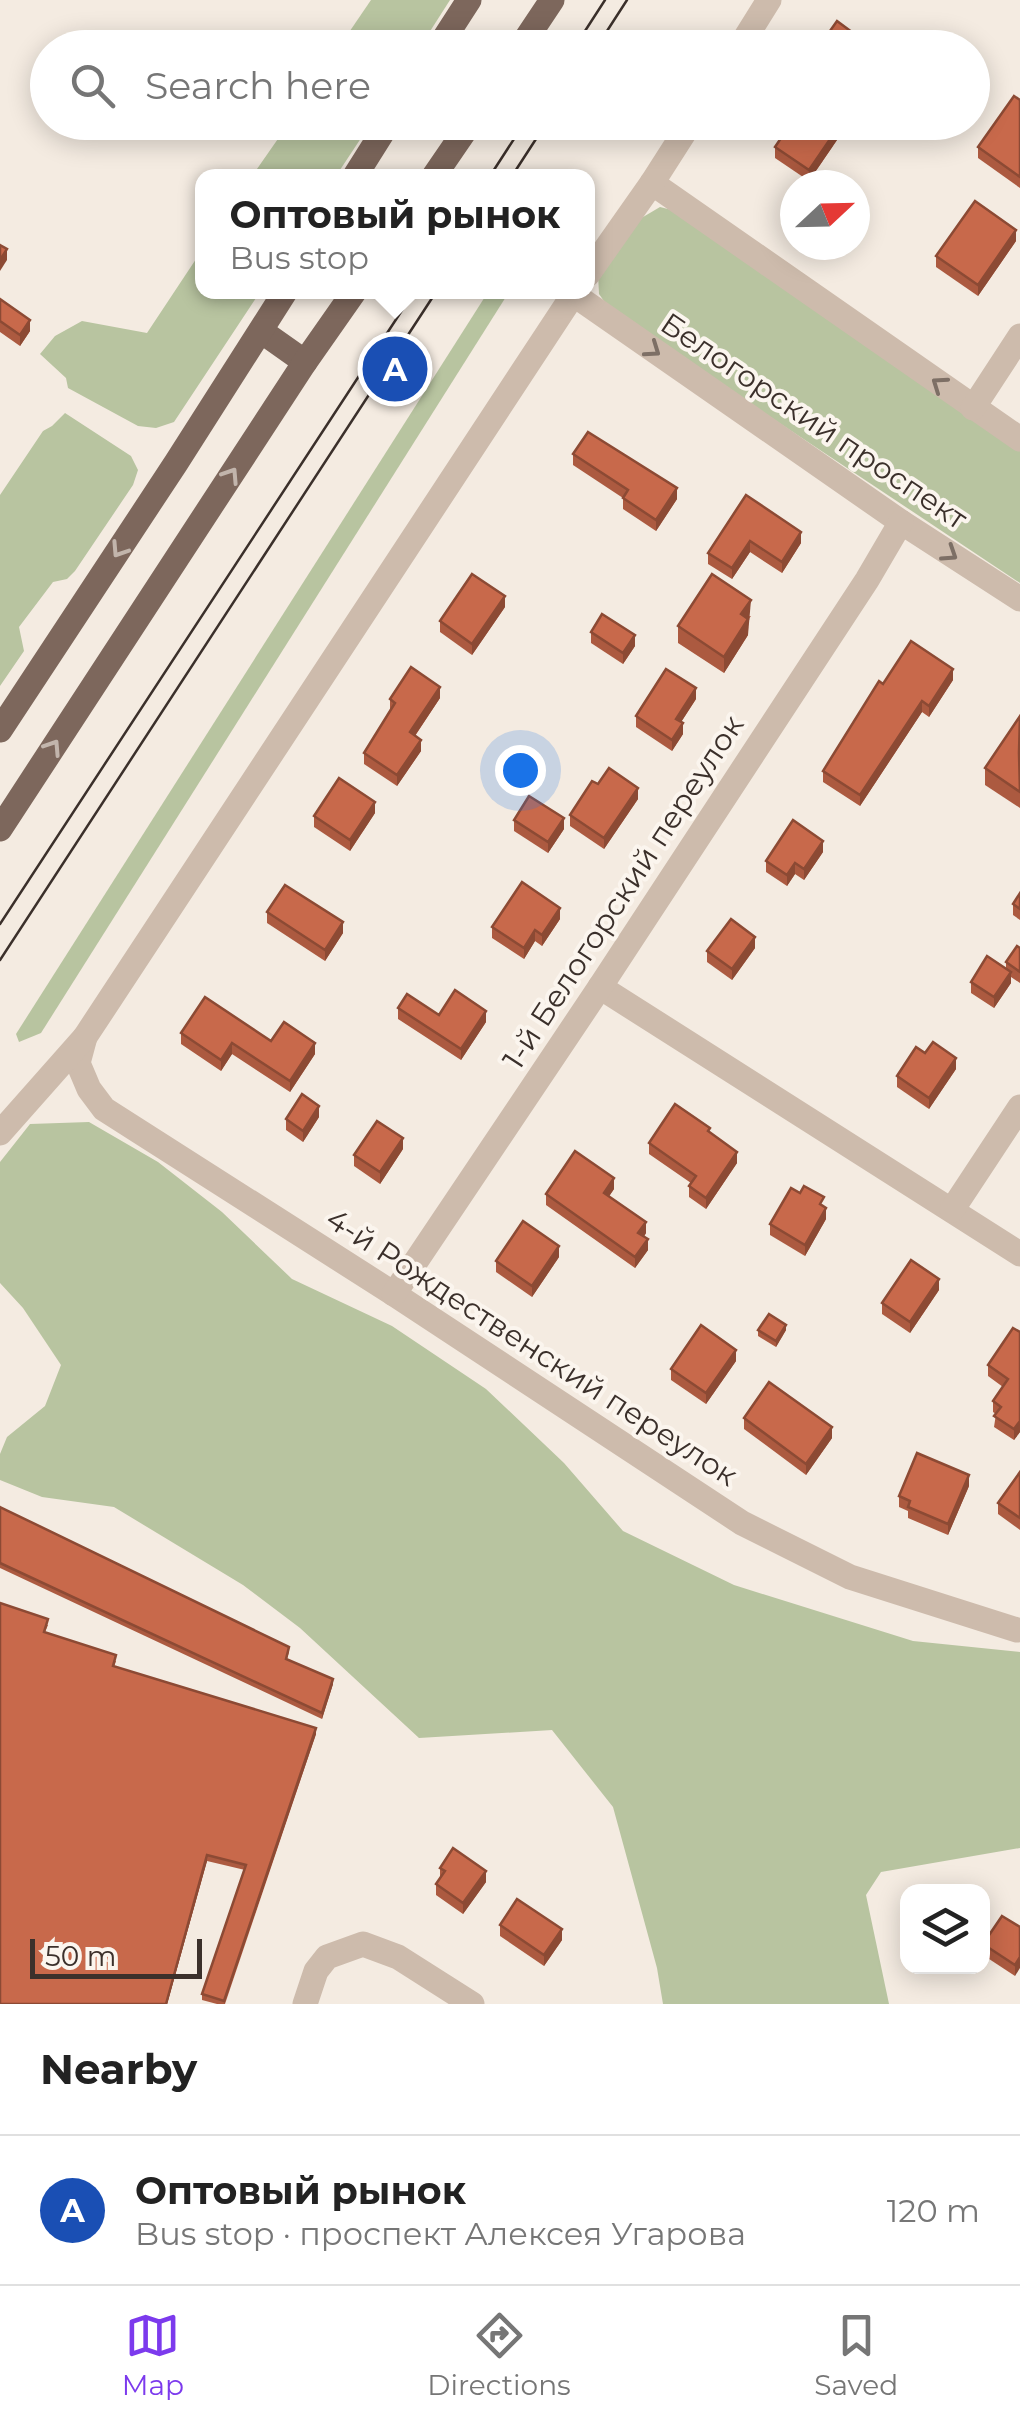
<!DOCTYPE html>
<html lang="en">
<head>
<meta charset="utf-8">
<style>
	body { margin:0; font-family:Montserrat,sans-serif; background:#f6f6f6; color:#222 }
	.controls { position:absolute; right:30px; bottom:30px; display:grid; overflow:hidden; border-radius:20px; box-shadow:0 5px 25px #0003 }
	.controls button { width:90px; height:90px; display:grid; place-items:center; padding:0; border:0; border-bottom:2px solid #e0e0e0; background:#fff; color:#222; font:50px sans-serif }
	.compass { position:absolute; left:780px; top:170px; width:90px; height:90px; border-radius:50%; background:#fff; box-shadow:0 5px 25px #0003; rotate:68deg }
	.scale { position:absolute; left:30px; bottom:25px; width:172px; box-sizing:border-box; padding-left:10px; border:5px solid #3b302b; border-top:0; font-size:28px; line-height:35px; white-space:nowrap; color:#3b302b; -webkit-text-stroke:8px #fbf5ee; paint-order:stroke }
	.you { position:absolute; left:520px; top:770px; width:35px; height:35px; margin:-25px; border:8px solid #fff; border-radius:50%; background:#1a73e8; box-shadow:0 0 0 15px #1a73e833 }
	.badge { display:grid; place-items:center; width:65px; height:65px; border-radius:50%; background:#7c3aed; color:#fff; font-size:32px; font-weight:700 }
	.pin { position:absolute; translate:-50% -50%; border:5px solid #fff; box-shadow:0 2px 10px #0006 }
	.popup { position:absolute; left:195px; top:169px; width:400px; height:130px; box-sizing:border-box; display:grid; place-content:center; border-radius:20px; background:#fff; filter:drop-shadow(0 2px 8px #0005); font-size:32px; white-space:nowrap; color:#767676 }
	.popup b { font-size:38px; color:#222 }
	.popup::after { content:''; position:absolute; left:50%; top:100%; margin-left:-20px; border:20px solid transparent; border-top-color:#fff }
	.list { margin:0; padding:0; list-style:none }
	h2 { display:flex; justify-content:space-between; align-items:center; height:130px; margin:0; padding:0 40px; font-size:42px }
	h2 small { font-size:32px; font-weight:400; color:#767676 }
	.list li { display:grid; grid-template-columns:65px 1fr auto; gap:30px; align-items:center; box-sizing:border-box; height:150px; padding:0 40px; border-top:2px solid #e0e0e0 }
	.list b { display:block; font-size:38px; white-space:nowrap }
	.list p { margin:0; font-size:32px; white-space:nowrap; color:#767676 }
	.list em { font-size:32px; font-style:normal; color:#767676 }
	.icon { flex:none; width:55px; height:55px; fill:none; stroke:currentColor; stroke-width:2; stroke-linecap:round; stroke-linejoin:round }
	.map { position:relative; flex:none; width:1020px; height:2004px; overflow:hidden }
	.search { position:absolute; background:#fff; box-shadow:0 5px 25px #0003; left:30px; right:30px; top:30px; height:110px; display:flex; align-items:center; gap:25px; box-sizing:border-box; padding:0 35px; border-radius:55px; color:#767676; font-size:38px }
	.sheet { height:280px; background:#fff }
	nav { display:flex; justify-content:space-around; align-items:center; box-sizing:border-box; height:140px; border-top:2px solid #e0e0e0; background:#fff; font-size:28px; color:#767676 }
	nav a { display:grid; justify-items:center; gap:5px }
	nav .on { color:#7c3aed }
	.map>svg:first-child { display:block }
	.green { fill:#b8c4a0 }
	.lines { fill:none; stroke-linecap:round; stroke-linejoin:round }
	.minor { stroke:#cdbbac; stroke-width:25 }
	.major { stroke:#7d675c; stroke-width:25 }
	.tram { stroke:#3b302b; stroke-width:2.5 }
	.wall { fill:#ac5a40 }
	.shaded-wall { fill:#8c4a34 }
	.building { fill:#c8694b; stroke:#8c4a34; stroke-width:2.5 }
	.oneway { stroke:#7d6f65 }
	.oneway2 { stroke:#c2b5ac }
	.labels { text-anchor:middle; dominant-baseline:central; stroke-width:8; stroke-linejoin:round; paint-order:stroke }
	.street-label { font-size:30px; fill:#3b302b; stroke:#fbf5ee }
</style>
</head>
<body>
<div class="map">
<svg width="1020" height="2004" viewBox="0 0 1020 2004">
	<rect width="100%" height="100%" fill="#f4ebe1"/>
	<!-- green -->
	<g class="green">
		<path d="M 371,0 L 450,0 L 420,47 L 339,47 Z"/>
		<path d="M 289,123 L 289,122 L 371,123 L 336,176 L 252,176 Z"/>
		<path d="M 660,207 L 680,212 L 1020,448 L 1020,583 L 611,311 L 599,294 L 598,274 L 638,220 Z"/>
		<path d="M 202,250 L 202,292 L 260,292 L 174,422 L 156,428 L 138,426 L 68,388 L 66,378 L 40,354 L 55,336 L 82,321 L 147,333 Z"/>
		<path d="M 488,292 L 509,292 L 41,1033 L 19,1042 L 16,1034 Z"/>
		<path d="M 65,413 L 131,456 L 138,470 L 133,485 L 75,571 L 67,579 L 53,582 L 19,627 L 24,651 L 0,686 L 0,495 L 43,431 L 52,426 Z"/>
		<path d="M 89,1122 L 158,1162 L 222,1212 L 292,1279 L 392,1326 L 486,1389 L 564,1463 L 623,1531 L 734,1585 L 913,1641 L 1020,1652 L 1020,1848 L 881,1872 L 866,1895 L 889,2004 L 663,2004 L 657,1968 L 613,1807 L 552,1730 L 419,1738 L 300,1628 L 243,1585 L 114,1507 L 42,1497 L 0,1480 L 0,1454 L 7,1437 L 45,1406 L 61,1365 L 23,1308 L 0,1283 L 0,1162 L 30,1124 Z"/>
	</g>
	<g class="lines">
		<!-- minor -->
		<g class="minor">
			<path d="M 739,48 L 769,0"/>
			<path d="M 652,183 L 1020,439"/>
			<path d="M 588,274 L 652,183 L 691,122"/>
			<path d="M 573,294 L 901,522 L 1020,599"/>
			<path d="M 973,408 L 1020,336"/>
			<path d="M 600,987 L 1020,1254"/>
			<path d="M 85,1037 L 78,1063 L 89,1089 L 104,1109 L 394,1294 L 742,1523 L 850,1577 L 1017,1630"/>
			<path d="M 0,1133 L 85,1037 L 575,292"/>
			<path d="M 952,1210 L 1020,1107"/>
			<path d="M 394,1294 L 600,987 L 867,580 L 901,522"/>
			<path d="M 305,2004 L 316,1971 L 327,1957 L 363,1944 L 398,1957 L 472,2004"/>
		</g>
		<!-- major -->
		<g class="major">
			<path d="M 438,48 L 469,0"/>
			<path d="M 520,48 L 552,0"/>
			<path d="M 355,176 L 389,122"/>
			<path d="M 434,176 L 471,122"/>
			<path d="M 261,331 L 305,362"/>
			<path d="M 0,730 L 176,463 L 285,292"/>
			<path d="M 0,829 L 305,362 L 354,292"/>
		</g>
		<!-- tram -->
		<g class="tram">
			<path d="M 574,48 L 605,0"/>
			<path d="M 596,48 L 627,0"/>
			<path d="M 490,176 L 525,122"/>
			<path d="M 512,176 L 547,122"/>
			<path d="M 0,924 L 414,292"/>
			<path d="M 0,960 L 436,292"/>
		</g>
	</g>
	<!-- wall -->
	<g class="wall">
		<path d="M 1020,100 L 1020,188 L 978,158 L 978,147 Z"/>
		<path d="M 837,140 L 809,181 L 775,158 L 775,147 Z"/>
		<path d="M 1016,241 L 978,296 L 936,267 L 936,256 Z"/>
		<path d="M 0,299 L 30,331 L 20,346 L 0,332 Z"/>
		<path d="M 573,454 L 677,499 L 656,531 L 623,509 L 623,498 L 573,465 Z"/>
		<path d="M 746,495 L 801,543 L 782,573 L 750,552 L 732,579 L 708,564 L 708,553 Z"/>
		<path d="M 505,607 L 472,655 L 440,632 L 440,621 Z"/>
		<path d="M 751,616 L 748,620 L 748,635 L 724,673 L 678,643 L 678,626 Z"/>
		<path d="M 591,632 L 635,646 L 623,664 L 591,643 Z"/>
		<path d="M 953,680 L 929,717 L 922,712 L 860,806 L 823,782 L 823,771 L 883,684 Z"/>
		<path d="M 440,698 L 415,736 L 421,751 L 397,786 L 364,764 L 364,753 L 390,711 L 390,699 Z"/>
		<path d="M 696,699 L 681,722 L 683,734 L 672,751 L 636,727 L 636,716 Z"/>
		<path d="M 1020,716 L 1020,808 L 985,785 L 985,768 Z"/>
		<path d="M 598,784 L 638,799 L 604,849 L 570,826 L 570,815 Z"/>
		<path d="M 375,813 L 350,851 L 314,827 L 314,816 Z"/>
		<path d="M 514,820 L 564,829 L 548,853 L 514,831 Z"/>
		<path d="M 823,852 L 804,880 L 795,874 L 787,886 L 766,872 L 766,861 Z"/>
		<path d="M 1020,893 L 1020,920 L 1013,915 L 1013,904 Z"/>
		<path d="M 267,912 L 343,933 L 325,961 L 267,923 Z"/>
		<path d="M 560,919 L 542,946 L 535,941 L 524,959 L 492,938 L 492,927 Z"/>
		<path d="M 755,948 L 732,980 L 707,962 L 707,951 Z"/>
		<path d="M 1020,948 L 1020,983 L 1011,977 L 1011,983 L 994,1008 L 971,993 L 971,982 L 1006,968 L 1006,962 Z"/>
		<path d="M 398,1008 L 439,1015 L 486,1022 L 461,1060 L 398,1019 Z"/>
		<path d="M 181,1033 L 271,1041 L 315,1054 L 290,1092 L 232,1054 L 221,1071 L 181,1044 Z"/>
		<path d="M 925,1053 L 956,1069 L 929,1109 L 897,1087 L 897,1076 Z"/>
		<path d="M 319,1117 L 303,1142 L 286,1130 L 286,1119 Z"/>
		<path d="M 710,1132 L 737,1163 L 706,1209 L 689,1197 L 689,1186 L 691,1183 L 649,1154 L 649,1143 Z"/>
		<path d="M 403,1149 L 380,1184 L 354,1166 L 354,1155 Z"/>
		<path d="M 614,1189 L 609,1196 L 646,1233 L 644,1237 L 648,1250 L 635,1268 L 546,1205 L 546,1194 Z"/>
		<path d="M 824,1206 L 826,1219 L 805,1256 L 770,1235 L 770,1224 Z"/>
		<path d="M 559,1257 L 532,1297 L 496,1272 L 496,1261 Z"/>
		<path d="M 939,1290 L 910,1333 L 882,1314 L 882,1303 Z"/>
		<path d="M 758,1330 L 786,1330 L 776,1347 L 758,1336 Z"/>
		<path d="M 1020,1332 L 1020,1432 L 1014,1440 L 994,1427 L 996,1414 L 993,1412 L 993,1401 L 1003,1387 L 988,1376 L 988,1365 Z"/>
		<path d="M 736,1361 L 706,1404 L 671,1380 L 671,1369 Z"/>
		<path d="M 744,1418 L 832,1438 L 806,1475 L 744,1429 Z"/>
		<path d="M 1020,1472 L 1020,1530 L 998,1514 L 998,1503 Z"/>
		<path d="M 969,1486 L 948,1535 L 908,1518 L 908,1511 L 899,1507 L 899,1496 Z"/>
		<path d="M 0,1507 L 289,1652 L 287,1659 L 333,1684 L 322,1719 L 0,1568 Z"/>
		<path d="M 0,1603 L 48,1625 L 45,1632 L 116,1661 L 114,1667 L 316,1734 L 225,2004 L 217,2004 L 202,2000 L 202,1994 L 245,1870 L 207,1861 L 167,2004 L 0,2004 Z"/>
		<path d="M 440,1868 L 486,1882 L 463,1914 L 436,1895 L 436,1884 L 440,1878 Z"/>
		<path d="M 500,1925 L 562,1940 L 544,1966 L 500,1936 Z"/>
		<path d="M 1020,1927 L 1015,1976 L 983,1955 L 983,1944 Z"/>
	</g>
	<!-- shaded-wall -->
	<g class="shaded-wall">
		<path d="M 837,129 L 837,140 L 809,181 L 809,170 Z"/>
		<path d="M 1016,230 L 1016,241 L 978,296 L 978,285 Z"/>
		<path d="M 7,249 L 7,260 L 0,271 L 0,260 Z"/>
		<path d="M 30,320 L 30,331 L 20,346 L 20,335 Z"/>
		<path d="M 677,488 L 677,499 L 656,531 L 656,520 Z"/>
		<path d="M 801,532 L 801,543 L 782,573 L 782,562 Z"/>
		<path d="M 750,541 L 750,552 L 732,579 L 732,568 Z"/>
		<path d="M 505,596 L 505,607 L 472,655 L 472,644 Z"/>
		<path d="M 751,600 L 748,635 L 724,673 L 724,657 L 741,614 Z"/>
		<path d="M 635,635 L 635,646 L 623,664 L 623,653 Z"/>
		<path d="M 953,669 L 953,680 L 929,717 L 929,706 Z"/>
		<path d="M 440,687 L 440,698 L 410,743 L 410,732 Z"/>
		<path d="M 696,688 L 696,699 L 676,730 L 676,719 Z"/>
		<path d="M 922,701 L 922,712 L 860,806 L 860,795 Z"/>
		<path d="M 683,723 L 683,734 L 672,751 L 672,740 Z"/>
		<path d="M 421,740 L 421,751 L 397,786 L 397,775 Z"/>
		<path d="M 638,788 L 638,799 L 604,849 L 604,838 Z"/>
		<path d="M 375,802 L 375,813 L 350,851 L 350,840 Z"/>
		<path d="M 564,818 L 564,829 L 548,853 L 548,842 Z"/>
		<path d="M 823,841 L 823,852 L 804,880 L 804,869 Z"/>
		<path d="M 795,863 L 795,874 L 787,886 L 787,875 Z"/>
		<path d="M 560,908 L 560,919 L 542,946 L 542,935 Z"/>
		<path d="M 343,922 L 343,933 L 325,961 L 325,950 Z"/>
		<path d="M 535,930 L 535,941 L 524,959 L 524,948 Z"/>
		<path d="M 755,937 L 755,948 L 732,980 L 732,969 Z"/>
		<path d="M 1011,972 L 1011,983 L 994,1008 L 994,997 Z"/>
		<path d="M 486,1011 L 486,1022 L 461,1060 L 461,1049 Z"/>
		<path d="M 232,1043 L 232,1054 L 221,1071 L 221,1060 Z"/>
		<path d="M 315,1043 L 315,1054 L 290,1092 L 290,1081 Z"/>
		<path d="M 956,1058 L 956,1069 L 929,1109 L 929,1098 Z"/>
		<path d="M 319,1106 L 319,1117 L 303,1142 L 303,1131 Z"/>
		<path d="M 403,1138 L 403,1149 L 380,1184 L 380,1172 Z"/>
		<path d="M 737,1152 L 737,1163 L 706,1209 L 706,1198 Z"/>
		<path d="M 614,1178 L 614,1189 L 604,1204 L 604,1193 Z"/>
		<path d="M 826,1208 L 826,1219 L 805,1256 L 805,1245 Z"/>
		<path d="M 646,1222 L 646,1233 L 638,1244 L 638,1233 Z"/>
		<path d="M 648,1239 L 648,1250 L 635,1268 L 635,1257 Z"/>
		<path d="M 559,1246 L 559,1257 L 532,1297 L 532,1286 Z"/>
		<path d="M 939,1279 L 939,1290 L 910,1333 L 910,1322 Z"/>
		<path d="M 786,1325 L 786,1330 L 776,1347 L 776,1341 Z"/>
		<path d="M 736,1350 L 736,1361 L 706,1404 L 706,1393 Z"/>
		<path d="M 1020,1421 L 1020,1432 L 1014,1440 L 1014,1429 Z"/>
		<path d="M 832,1427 L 832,1438 L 806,1475 L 806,1464 Z"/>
		<path d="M 969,1475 L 969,1486 L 948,1535 L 948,1524 Z"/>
		<path d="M 333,1679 L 333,1684 L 322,1719 L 322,1713 Z"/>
		<path d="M 316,1728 L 316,1734 L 224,2004 L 224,2001 Z"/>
		<path d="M 207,1855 L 207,1861 L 167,2004 L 166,2004 Z"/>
		<path d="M 486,1871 L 486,1882 L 463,1914 L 463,1903 Z"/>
		<path d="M 562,1929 L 562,1940 L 544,1966 L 544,1955 Z"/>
		<path d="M 1020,1957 L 1020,1968 L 1015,1976 L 1015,1965 Z"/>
	</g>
	<!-- building -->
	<g class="building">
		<path d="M 837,21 L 864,41 L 859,48 L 818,48 Z"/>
		<path d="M 1014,96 L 1020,100 L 1020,177 L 978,147 Z"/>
		<path d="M 792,122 L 828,122 L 837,129 L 809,170 L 775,147 Z"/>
		<path d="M 975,201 L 1016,230 L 978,285 L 936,256 Z"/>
		<path d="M 0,245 L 7,249 L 0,260 Z"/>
		<path d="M 0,299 L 30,320 L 20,335 L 0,321 Z"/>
		<path d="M 588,432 L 677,488 L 656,520 L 623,498 L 628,490 L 573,454 Z"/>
		<path d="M 746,495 L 801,532 L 782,562 L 750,541 L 732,568 L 708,553 Z"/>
		<path d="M 472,574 L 505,596 L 472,644 L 440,621 Z"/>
		<path d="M 712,574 L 751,600 L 741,614 L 748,619 L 724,657 L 678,626 Z"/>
		<path d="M 602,614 L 635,635 L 623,653 L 591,632 Z"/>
		<path d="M 911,641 L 953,669 L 929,706 L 922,701 L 860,795 L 823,771 L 879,681 L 883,684 Z"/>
		<path d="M 411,667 L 440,687 L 410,732 L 421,740 L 397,775 L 364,753 L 395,703 L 390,699 Z"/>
		<path d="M 666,669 L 696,688 L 676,719 L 683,723 L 672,740 L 636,716 Z"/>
		<path d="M 1020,716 L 1019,753 L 1020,792 L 985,768 Z"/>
		<path d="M 609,768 L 638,788 L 604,838 L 570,815 L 592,781 L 598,784 Z"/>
		<path d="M 339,778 L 375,802 L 350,840 L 314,816 Z"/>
		<path d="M 529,796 L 564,818 L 548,842 L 514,820 Z"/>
		<path d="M 793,820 L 823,841 L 804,869 L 795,863 L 787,875 L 766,861 Z"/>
		<path d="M 522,882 L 560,908 L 542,935 L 535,930 L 524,948 L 492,927 Z"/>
		<path d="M 285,885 L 343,922 L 325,950 L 267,912 Z"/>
		<path d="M 1020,893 L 1020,909 L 1013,904 Z"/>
		<path d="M 731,919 L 755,937 L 732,969 L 707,951 Z"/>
		<path d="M 1017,946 L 1020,948 L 1020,972 L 1006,962 Z"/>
		<path d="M 987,956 L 1011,972 L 994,997 L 971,982 Z"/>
		<path d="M 455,990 L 486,1011 L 461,1049 L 398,1008 L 407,994 L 439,1015 Z"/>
		<path d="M 205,997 L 271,1041 L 284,1022 L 315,1043 L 290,1081 L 232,1043 L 221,1060 L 181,1033 Z"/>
		<path d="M 933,1042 L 956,1058 L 929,1098 L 897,1076 L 916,1047 L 925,1053 Z"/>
		<path d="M 302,1094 L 319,1106 L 303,1131 L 286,1119 Z"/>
		<path d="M 675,1104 L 710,1128 L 708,1131 L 737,1152 L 706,1198 L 689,1186 L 696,1176 L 649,1143 Z"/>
		<path d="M 377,1121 L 403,1138 L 380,1172 L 354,1155 Z"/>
		<path d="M 575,1151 L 614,1178 L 604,1193 L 646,1222 L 638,1233 L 648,1239 L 635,1257 L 546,1194 Z"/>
		<path d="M 804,1186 L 824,1197 L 820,1204 L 826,1208 L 805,1245 L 770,1224 L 791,1188 L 800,1193 Z"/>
		<path d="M 523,1221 L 559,1246 L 532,1286 L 496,1261 Z"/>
		<path d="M 911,1260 L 939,1279 L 910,1322 L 882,1303 Z"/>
		<path d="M 769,1314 L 786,1325 L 776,1341 L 758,1330 Z"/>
		<path d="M 701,1325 L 736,1350 L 706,1393 L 671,1369 Z"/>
		<path d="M 1013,1328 L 1020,1332 L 1020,1421 L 1014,1429 L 994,1416 L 1001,1407 L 993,1401 L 1008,1379 L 988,1365 Z"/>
		<path d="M 769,1382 L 832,1427 L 806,1464 L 744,1418 Z"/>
		<path d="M 917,1453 L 969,1475 L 948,1524 L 908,1507 L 910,1501 L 899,1496 Z"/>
		<path d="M 1020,1472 L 1020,1518 L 998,1503 Z"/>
		<path d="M 0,1507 L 289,1647 L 286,1659 L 333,1679 L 322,1713 L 0,1563 Z"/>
		<path d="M 0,1603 L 48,1619 L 44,1632 L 116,1655 L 113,1666 L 316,1728 L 224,2001 L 202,1994 L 246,1865 L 207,1855 L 166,2004 L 0,2004 Z"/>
		<path d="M 453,1848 L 486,1871 L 463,1903 L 436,1884 L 445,1871 L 440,1868 Z"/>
		<path d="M 517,1899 L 562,1929 L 544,1955 L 500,1925 Z"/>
		<path d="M 1002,1916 L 1020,1927 L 1020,1957 L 1015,1965 L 983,1944 Z"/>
	</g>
	<!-- one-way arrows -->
	<defs><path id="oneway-chevron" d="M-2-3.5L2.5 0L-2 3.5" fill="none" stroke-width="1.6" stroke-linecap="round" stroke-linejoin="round" transform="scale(2.5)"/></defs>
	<g class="oneway">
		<use href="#oneway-chevron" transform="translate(653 350) rotate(35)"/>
		<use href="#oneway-chevron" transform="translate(939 384) rotate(-145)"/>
		<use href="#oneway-chevron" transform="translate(950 554) rotate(33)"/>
	</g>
	<g class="oneway2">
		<use href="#oneway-chevron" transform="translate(231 475) rotate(-57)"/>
		<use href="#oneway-chevron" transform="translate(119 550) rotate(123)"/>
		<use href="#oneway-chevron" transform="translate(53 747) rotate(-57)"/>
	</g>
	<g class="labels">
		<!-- street labels -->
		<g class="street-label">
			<text transform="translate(814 421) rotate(34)">Белогорский проспект</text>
			<text transform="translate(623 892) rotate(-57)">1-й Белогорский переулок</text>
			<text transform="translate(532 1347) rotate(33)">4-й Рождественский переулок</text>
		</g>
	</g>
</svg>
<div class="controls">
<button><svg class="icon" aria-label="layers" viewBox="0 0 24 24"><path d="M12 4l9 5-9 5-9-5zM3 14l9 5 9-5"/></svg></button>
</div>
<svg class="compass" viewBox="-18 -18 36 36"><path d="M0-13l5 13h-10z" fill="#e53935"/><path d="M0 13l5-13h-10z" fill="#767676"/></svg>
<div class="scale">50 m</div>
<div class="you"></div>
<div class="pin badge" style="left:395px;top:369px;background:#1a4fb4">A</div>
<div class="popup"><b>Оптовый рынок</b>Bus stop</div>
<div class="search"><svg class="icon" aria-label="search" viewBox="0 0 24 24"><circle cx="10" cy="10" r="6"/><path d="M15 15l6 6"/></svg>Search here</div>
</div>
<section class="sheet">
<h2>Nearby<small></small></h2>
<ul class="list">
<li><span class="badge" style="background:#1a4fb4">A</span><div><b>Оптовый рынок</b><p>Bus stop · проспект Алексея Угарова</p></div><em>120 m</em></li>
</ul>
</section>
<nav>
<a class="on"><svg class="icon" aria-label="map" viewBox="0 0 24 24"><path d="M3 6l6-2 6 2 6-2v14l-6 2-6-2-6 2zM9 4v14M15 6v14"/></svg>Map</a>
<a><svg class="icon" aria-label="directions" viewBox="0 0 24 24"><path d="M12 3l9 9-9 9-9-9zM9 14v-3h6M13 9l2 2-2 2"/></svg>Directions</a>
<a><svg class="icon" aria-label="saved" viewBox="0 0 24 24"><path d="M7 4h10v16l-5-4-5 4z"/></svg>Saved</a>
</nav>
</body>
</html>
